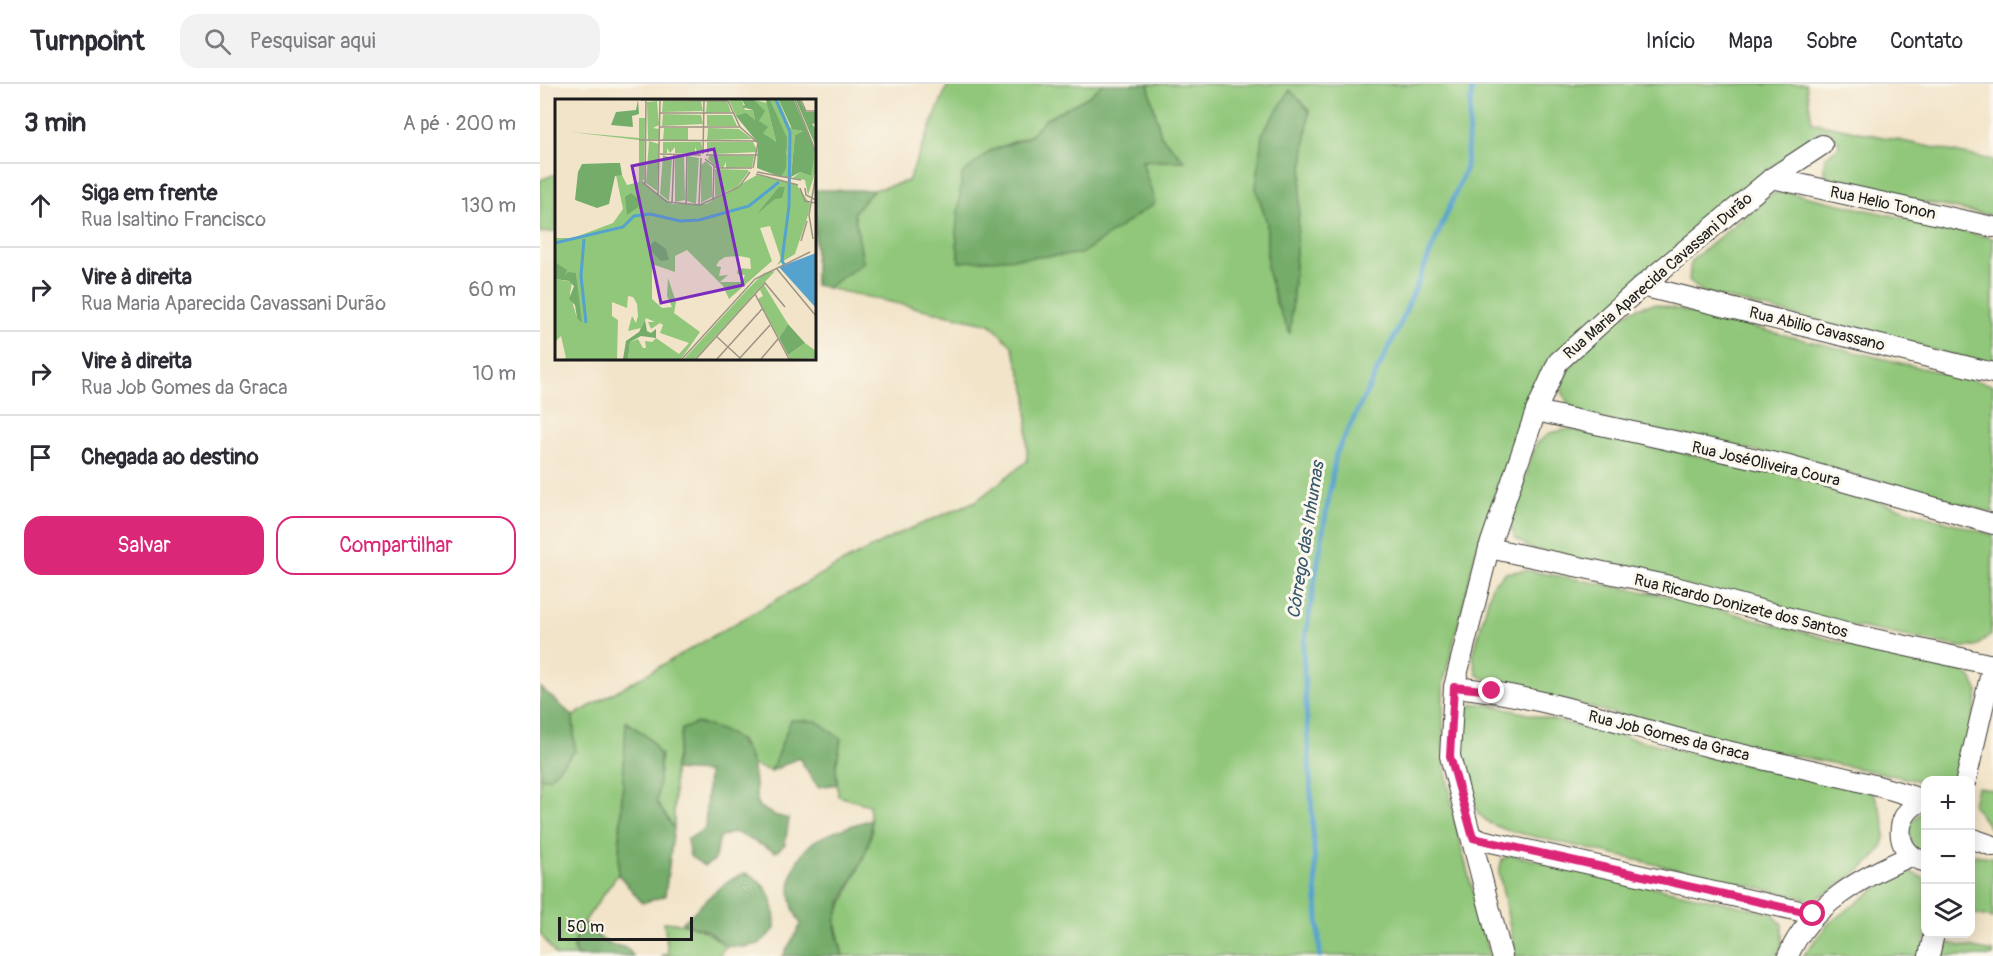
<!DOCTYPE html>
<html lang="pt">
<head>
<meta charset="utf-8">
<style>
	body { margin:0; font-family:Pangolin,sans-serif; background:#f2f2f3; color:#2b2b33 }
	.controls { position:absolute; right:18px; bottom:18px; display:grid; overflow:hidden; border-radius:12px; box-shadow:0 3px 15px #0003 }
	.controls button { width:54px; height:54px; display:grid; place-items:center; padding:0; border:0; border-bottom:2px solid #e1e1e2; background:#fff; color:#2b2b33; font:30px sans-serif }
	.scale { position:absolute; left:18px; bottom:15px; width:135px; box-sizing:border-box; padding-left:6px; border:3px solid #1c1c1c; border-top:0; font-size:16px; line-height:21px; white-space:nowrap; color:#1c1c1c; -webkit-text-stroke:4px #fbf7ec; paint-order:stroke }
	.stop { position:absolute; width:18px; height:18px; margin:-14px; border:4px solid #db2777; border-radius:50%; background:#fff }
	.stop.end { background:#db2777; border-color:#fff; box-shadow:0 2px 6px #0008 }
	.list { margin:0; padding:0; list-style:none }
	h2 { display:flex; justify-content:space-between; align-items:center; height:78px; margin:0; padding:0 24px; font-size:26px }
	h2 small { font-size:20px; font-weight:400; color:#7c7c81 }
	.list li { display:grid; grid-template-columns:39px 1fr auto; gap:18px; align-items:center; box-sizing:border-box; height:84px; padding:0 24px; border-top:2px solid #e1e1e2 }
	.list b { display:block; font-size:22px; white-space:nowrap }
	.list p { margin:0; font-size:20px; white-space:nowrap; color:#7c7c81 }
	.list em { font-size:20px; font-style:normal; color:#7c7c81 }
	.actions { display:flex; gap:12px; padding:18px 24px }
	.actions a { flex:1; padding:14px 0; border:2px solid #db2777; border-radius:18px; text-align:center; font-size:21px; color:#db2777 }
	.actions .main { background:#db2777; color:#fff }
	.icon { flex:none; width:33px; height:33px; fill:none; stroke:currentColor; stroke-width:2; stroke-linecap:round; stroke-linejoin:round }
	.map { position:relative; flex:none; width:1453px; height:872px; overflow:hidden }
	header { display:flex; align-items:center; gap:36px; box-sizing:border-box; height:84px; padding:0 30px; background:#fff; border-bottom:2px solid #e1e1e2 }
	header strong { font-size:28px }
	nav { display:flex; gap:33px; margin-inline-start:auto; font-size:21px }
	.search { width:420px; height:54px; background:#f2f2f3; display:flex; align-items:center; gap:15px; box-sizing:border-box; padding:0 21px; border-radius:18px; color:#7c7c81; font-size:22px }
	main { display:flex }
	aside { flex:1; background:#fff }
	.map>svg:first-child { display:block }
	.green { fill:#91c77a; stroke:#56724b; stroke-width:1.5; fill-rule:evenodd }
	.forest { fill:#74ac6a; stroke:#486443; stroke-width:1.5 }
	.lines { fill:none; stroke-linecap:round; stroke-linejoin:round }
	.stream { stroke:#56a2cf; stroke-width:5 }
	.minor-casing { stroke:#3c3a36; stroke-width:22 }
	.minor { stroke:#fff; stroke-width:20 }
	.route { stroke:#db2777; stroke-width:8 }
	.labels { text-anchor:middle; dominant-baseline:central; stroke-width:6; stroke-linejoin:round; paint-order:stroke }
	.street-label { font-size:16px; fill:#1c1c1c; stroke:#fbf7ec }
	.water-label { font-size:18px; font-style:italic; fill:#36586d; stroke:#fbf7ec }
	.inset-river { fill:none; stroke:#56a2cf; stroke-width:3 }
	.inset-road { fill:none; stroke:#9c9484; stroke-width:1.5 }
	.view { fill:#7b2cbf; fill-opacity:0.15; stroke:#7b2cbf; stroke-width:3 }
	.inset-edge { fill:none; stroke:#1c1c1c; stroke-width:3 }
</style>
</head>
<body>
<header>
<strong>Turnpoint</strong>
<div class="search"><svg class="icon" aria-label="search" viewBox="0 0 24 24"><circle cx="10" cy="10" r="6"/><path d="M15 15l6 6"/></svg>Pesquisar aqui</div>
<nav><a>Início</a><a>Mapa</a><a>Sobre</a><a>Contato</a></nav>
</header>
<main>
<aside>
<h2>3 min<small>A pé · 200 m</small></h2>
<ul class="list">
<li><svg class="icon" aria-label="ahead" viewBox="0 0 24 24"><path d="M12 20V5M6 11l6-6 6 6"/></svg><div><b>Siga em frente</b><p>Rua Isaltino Francisco</p></div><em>130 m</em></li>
<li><svg class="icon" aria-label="right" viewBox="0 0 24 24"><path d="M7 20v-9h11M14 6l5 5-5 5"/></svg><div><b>Vire à direita</b><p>Rua Maria Aparecida Cavassani Durão</p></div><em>60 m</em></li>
<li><svg class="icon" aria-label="right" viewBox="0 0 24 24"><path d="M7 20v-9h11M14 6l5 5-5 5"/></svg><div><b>Vire à direita</b><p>Rua Job Gomes da Graca</p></div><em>10 m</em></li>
<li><svg class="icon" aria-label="arrive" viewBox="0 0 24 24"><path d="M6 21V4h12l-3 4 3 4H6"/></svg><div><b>Chegada ao destino</b></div></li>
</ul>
<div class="actions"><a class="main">Salvar</a><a>Compartilhar</a></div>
</aside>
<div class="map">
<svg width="1453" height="872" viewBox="0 0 1453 872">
	<rect width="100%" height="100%" fill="#fbf7ec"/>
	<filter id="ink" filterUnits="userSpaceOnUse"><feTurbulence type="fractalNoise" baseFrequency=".0167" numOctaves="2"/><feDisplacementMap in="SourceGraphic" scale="12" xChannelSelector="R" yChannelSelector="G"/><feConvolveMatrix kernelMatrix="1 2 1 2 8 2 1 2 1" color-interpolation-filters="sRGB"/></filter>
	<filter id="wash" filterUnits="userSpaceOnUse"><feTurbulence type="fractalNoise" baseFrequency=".008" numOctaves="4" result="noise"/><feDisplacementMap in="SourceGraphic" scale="24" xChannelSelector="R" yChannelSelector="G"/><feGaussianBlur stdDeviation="1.35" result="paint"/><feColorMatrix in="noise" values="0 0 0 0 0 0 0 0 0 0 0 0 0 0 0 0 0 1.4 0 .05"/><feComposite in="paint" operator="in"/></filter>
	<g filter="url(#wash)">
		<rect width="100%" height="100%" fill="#f2e4c9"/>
		<!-- green -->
		<g class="green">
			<path d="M 408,0 L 563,0 L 548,13 L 506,35 L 490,52 L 450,67 L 416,148 L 419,178 L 451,174 L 602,77 L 644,77 L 621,52 L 608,0 L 1266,0 L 1272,38 L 1453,76 L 1453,132 L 1293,100 L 1284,87 L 1285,73 L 1298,64 L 1299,59 L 1291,48 L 1283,45 L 1222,90 L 1014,274 L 986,324 L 937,464 L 903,601 L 903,674 L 920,759 L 950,872 L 303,872 L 295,836 L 318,786 L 332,748 L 329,721 L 298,712 L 296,683 L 301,655 L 252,636 L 231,687 L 212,681 L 201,656 L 143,645 L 134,686 L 134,744 L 117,719 L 121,670 L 82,706 L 78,790 L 44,838 L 33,861 L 37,872 L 16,872 L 0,849 L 0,694 L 9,694 L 35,667 L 33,632 L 294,483 L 360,449 L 436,417 L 487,377 L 487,309 L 472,262 L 450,240 L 287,204 L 323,179 L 314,128 L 334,106 L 368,97 ZM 769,27 L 761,99 L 750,248 L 737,221 L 727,185 L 727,139 Z"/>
			<path d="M 16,90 L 16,147 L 0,149 L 0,96 Z"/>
			<path d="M 1246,108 L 1453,154 L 1453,281 L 1161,208 L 1149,196 L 1151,177 L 1231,110 Z"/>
			<path d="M 1115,220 L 1453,301 L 1453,429 L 1254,375 L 1041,331 C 1031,323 1024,317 1022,305 C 1019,286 1068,241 1084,231 C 1093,224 1103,222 1115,220 Z"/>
			<path d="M 1029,345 L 1244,390 L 1453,451 L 1451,551 L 1435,563 L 1421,563 L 1303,540 L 991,465 L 975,454 L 970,440 L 996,360 L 1010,349 Z"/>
			<path d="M 985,486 L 1133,513 L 1299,558 L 1417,583 L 1431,594 L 1438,608 L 1422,685 L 1412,695 L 1385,698 L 1173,655 L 954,599 L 937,591 L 933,572 L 952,501 L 965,489 Z"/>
			<path d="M 934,620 L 946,620 L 1166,672 L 1318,703 L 1334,710 C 1353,754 1349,765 1312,792 C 1298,802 1287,811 1271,816 L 966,746 L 949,739 L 938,729 L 920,667 L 925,625 Z"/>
			<path d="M 1437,703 L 1453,706 L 1453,748 L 1433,721 Z"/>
			<path d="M 1385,724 L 1385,771 L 1373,764 L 1367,743 Z"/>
			<path d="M 971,771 L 1231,829 L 1242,840 L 1242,860 L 1237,872 L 976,872 L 959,789 L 962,775 Z"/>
			<path d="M 1434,771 L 1453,773 L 1453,834 L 1431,829 L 1431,775 Z"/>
			<path d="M 1366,786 L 1385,795 L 1386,850 L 1382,872 L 1263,872 L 1289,839 L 1357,790 Z"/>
			<path d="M 124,838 C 151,839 165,845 186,862 L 179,872 L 121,872 L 128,869 Z"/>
			<path d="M 1403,858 L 1453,868 L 1453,872 L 1400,872 Z"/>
		</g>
		<!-- forest -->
		<g class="forest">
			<path d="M 563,0 L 608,0 L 621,52 L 645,77 L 602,77 L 615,119 L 541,170 L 419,178 L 416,148 L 422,90 L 450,67 L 490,52 L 506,35 L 548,13 Z"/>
			<path d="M 750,6 L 769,26 L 761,99 L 750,250 L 737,221 L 727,185 L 727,139 L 716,105 L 722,50 Z"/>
			<path d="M 275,106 L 334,106 L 314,128 L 323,179 L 287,204 L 275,201 Z"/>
			<path d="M 0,603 L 33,632 L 35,667 L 9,694 L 0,694 Z"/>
			<path d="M 251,636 L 277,637 L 301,655 L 296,683 L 297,700 L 278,703 L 259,674 L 231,687 Z"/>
			<path d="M 86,638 C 129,664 120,673 117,719 L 134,744 L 125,812 L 102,819 L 78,790 Z"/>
			<path d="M 157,639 C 183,645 205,652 212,681 C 216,695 214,709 219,723 L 234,731 L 249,735 L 245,760 L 236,768 L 195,748 L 180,753 L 174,777 L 164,782 L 150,772 L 147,756 L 165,744 L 168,688 L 134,686 L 142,645 Z"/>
			<path d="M 331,736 C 334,772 303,801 296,835 C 293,845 301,861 303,872 L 243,872 L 261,840 C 244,814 247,782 271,760 C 277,753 320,738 331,736 Z"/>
			<path d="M 206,789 C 231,802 235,818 235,845 L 219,860 L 205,863 L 186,862 L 168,847 L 142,839 C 162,822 180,797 206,789 Z"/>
			<path d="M 44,838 C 51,844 59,855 67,859 C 78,863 86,860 93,872 L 37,872 L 33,862 Z"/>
		</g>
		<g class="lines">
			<!-- stream -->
			<path class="stream" d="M 780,872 L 763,567 L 796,370 L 858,245 L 926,84 L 932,0"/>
		</g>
	</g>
	<g filter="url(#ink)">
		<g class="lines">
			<!-- minor casing -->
			<g class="minor-casing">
				<g id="minor">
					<path d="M 1232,94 L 1453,143"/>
					<path d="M 1102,202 L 1453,289"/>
					<path d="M 996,327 L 1249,382 L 1453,440"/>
					<path d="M 949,464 L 1135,503 L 1302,548 L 1453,581"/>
					<path d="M 914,603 C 1000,611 1084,641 1167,662 C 1240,681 1313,692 1384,716"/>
					<path d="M 1426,696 L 1453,580"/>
					<path d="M 1386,716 C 1353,725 1351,770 1386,778"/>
					<path d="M 933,754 L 1273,830"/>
					<path d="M 1430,754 L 1453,762"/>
					<path d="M 962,872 L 910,672 L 914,603 L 949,464 L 996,327 L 1018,278 L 1102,202 L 1232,94 L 1282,61"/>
					<path d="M 1248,872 C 1269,822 1323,792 1371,772"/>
					<path d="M 1389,872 L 1394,850"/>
				</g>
			</g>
			<!-- minor -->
			<use href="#minor" class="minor"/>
		</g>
	</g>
	<g class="lines" filter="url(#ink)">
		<!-- route -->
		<path class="route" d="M 952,607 L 914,603 L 910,672 L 933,754 L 1273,830"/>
	</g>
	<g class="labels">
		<!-- street labels -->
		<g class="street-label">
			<text transform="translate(1343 119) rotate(12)">Rua Helio Tonon</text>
			<text transform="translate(1118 192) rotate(-41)">Rua Maria Aparecida Cavassani Durão</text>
			<text transform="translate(1277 245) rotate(14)">Rua Abilio Cavassano</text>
			<text transform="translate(1226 380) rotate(13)">Rua JoséOliveira Coura</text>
			<text transform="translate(1201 522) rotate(14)">Rua Ricardo Donizete dos Santos</text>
			<text transform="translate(1129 652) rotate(14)">Rua Job Gomes da Graca</text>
		</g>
		<!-- water labels -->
		<g class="water-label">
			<text transform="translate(766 456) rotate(-81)">Córrego das Inhumas</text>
		</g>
	</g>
	<!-- overview -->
	<g transform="translate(15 15)">
		<rect width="261" height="261" fill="#f2e4c9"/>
		<path d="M 174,1 L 187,1 L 190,11 L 198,11 L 200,21 L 181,17 ZM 199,1 L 212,4 L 221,44 L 208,34 L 204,22 L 206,16 ZM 215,1 L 224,1 L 235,28 L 248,32 L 240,36 L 236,78 L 226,78 L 232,53 ZM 102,2 L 104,26 L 98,29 L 104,30 L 104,40 L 93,41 L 92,3 ZM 108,2 L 146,2 L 148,12 L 107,13 ZM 152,2 L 172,2 L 176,13 L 151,14 ZM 108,15 L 146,16 L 148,25 L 107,27 ZM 152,16 L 177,16 L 182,27 L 152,27 ZM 84,19 L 90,19 L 89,81 L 85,82 L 117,105 L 151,105 L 202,76 L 241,85 L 255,105 L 253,116 L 240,155 L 222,166 L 226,160 L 215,127 L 205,129 L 217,162 L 174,200 L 168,187 L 132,151 L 120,157 L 120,173 L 97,165 L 97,200 L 107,209 L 117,208 L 112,197 L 113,179 L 121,203 L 119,214 L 145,233 L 126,260 L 73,260 L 75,243 L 83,240 L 88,249 L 91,249 L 90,242 L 97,243 L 101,239 L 124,255 L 134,244 L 105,234 L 108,226 L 105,224 L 96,230 L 93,223 L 100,223 L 91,219 L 86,229 L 73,232 L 77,217 L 81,224 L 83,217 L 82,205 L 78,198 L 73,197 L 72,209 L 57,203 L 57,217 L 63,221 L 62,260 L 7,260 L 11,259 L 6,237 L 0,243 L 0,180 L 17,183 L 15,195 L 22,219 L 24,210 L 21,174 L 10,177 L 0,163 L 0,139 L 18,139 L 58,124 L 68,110 L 61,76 L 67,76 L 72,86 L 84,83 L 84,41 L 15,33 L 84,39 ZM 184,157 L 195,159 L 196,170 L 183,169 L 182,175 L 190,176 L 187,183 L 165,183 L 173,176 L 164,177 L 166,168 L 161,167 L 164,162 L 170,158 ZM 109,29 L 133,29 L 133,41 L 108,41 ZM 153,29 L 184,30 L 197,40 L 152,41 ZM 94,42 L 104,45 L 102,92 L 91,84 ZM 108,43 L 146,43 L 148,52 L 143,55 L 140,48 L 140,55 L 120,54 L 120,48 L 115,54 L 112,49 L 112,54 L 108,54 ZM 152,43 L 198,43 L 203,53 L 159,55 L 158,48 L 152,55 ZM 257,54 L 261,56 L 261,71 L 253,96 L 250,81 L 238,79 L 245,73 L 256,77 ZM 108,56 L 117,59 L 114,102 L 105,95 ZM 129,56 L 130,101 L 120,103 L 120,57 ZM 155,56 L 199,57 L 197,68 L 171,69 L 171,63 L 168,69 L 159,66 L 153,60 ZM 133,57 L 144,59 L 141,105 L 132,102 ZM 151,62 L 157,68 L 157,98 L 146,104 L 146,66 ZM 160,70 L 192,71 L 194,72 L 183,87 L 160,98 ZM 220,172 L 140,260 L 129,260 L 191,192 L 209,174 ZM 209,186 L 233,225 L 224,239 L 203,200 L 208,197 L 205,191 ZM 250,244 L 261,252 L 261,259 L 235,260 L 233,256 Z" fill="#91c77a" fill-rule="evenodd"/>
		<path d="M 83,1 L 84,15 L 77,17 L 78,28 L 56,26 L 61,13 L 81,11 ZM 187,1 L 199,1 L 210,12 L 204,22 L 213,28 L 208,34 L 221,43 L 211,1 L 215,1 L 232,39 L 231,69 L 226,78 L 202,69 L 203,44 L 181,17 L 191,14 L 200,21 L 198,11 L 187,8 L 190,6 ZM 224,1 L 239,1 L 260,51 L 256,77 L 245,73 L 236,78 L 240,36 L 248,32 L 237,30 ZM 241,1 L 245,1 L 251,13 L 261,13 L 261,24 L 257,25 L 261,30 L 261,48 ZM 57,64 L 65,64 L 67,76 L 60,77 L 54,105 L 42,109 L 20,101 L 23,73 L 27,65 ZM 224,88 L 230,88 L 227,99 L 220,100 L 202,115 ZM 76,94 L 83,100 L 83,108 L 72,116 L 70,98 ZM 100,142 L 111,150 L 114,161 L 106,162 L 95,151 L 94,147 ZM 0,163 L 12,171 L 10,177 L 13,173 L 21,174 L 27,224 L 22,219 L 20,206 L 14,200 L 19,187 L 14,182 L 0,180 ZM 90,221 L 92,232 L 96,234 L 101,230 L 101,239 L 86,237 L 75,243 L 73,260 L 62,260 L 68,260 L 71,242 L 84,233 ZM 233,225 L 250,244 L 233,256 L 224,239 Z" fill="#74ac6a"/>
		<path d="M 261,154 L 261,209 L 224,168 Z" fill="#56a2cf"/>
		<path class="inset-river" d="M 221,1 L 235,33 L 234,107 L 227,161 L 230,168M 29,140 L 26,177 L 31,224M 0,144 L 68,128 L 79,117 L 95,115 L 125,122 L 144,121 L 194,107 L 224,83"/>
		<path class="inset-road" d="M 86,1 L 173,2M 240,1 L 261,53M 246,1 L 251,12 L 261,12M 173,2 L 185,28 L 203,44 L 198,69M 105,14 L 178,14M 105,28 L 184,28M 84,41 L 201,42M 105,55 L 146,56M 148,55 L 149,1M 151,56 L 203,56M 150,60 L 162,69 L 197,69M 202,73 L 246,81M 201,75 L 243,86M 86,82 L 112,103 L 145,106 L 184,88 L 195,73M 90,86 L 91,1M 245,89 L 250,102 L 261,104M 250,89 L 251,96 L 261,101M 103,95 L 105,1M 158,101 L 159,67M 117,104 L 119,55M 131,105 L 132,56M 144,105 L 146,59M 258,140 L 254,116 L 261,75M 246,142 L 252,122M 222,170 L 261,217M 200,195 L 234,260M 161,237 L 185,259M 127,260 L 200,180 L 255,153M 141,260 L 210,184 L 230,208M 162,260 L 207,210M 184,260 L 215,226M 206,260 L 223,240"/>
		<path class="view" d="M 159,50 L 188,186 L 106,204 L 77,67 Z"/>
		<rect width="261" height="261" class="inset-edge"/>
	</g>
</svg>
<div class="controls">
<button>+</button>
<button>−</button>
<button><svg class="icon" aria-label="layers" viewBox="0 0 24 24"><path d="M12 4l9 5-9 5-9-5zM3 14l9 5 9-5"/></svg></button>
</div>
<div class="scale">50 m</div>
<div class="stop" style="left:1273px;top:830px"></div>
<div class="stop end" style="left:952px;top:607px"></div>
</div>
</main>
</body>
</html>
